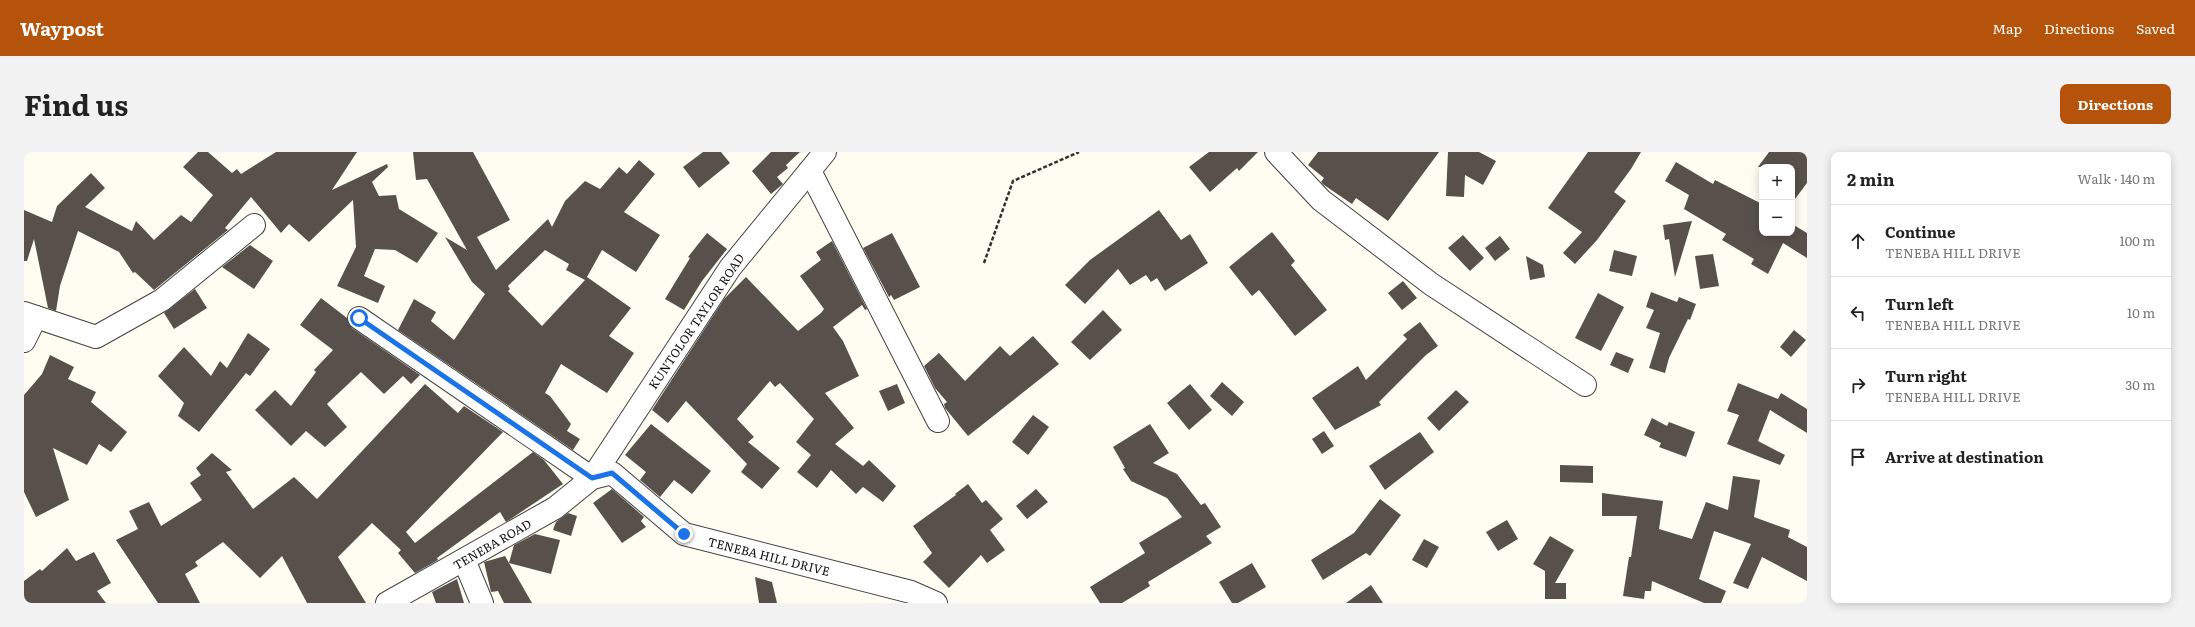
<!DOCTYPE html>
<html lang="en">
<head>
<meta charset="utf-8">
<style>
	body { margin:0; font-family:Literata,serif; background:#f2f2f2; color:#222 }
	.controls { position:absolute; right:12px; top:12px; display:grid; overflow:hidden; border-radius:8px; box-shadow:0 2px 10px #0003 }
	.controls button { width:36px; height:36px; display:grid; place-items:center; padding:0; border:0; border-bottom:1px solid #e0e0e0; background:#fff; color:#222; font:20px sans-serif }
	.stop { position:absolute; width:12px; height:12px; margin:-9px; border:3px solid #1a73e8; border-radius:50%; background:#fff }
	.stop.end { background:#1a73e8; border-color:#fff; box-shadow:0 1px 4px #0008 }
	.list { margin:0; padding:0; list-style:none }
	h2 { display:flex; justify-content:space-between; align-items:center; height:52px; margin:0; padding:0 16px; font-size:17px }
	h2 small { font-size:13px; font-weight:400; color:#767676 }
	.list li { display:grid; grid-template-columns:26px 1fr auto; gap:12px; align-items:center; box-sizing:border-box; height:72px; padding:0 16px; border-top:1px solid #e0e0e0 }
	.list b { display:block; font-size:15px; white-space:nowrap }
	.list p { margin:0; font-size:13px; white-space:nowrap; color:#767676 }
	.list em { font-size:13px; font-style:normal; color:#767676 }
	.icon { flex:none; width:22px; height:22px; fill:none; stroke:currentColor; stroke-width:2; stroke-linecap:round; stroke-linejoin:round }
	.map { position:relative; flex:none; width:1783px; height:451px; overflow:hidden; border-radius:8px }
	header { display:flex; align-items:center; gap:24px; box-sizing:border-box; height:56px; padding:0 20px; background:#b45309; color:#fff }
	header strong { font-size:19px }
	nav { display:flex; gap:22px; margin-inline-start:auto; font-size:14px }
	.intro { display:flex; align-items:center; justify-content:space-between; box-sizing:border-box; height:96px; padding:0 24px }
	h1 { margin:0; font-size:28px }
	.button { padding:10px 18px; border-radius:8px; background:#b45309; color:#fff; font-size:14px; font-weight:700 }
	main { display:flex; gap:24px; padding:0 24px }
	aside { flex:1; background:#fff; border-radius:8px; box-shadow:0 2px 10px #0003 }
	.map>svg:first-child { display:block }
	.building { fill:#58514b; fill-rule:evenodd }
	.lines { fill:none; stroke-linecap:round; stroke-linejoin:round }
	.minor-casing { stroke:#424242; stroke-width:24 }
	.path { stroke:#313131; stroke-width:2.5; stroke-dasharray:4 2; stroke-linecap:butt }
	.minor { stroke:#fff; stroke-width:22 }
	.route { stroke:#1a73e8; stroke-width:5 }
	.labels { text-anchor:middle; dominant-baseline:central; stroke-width:4; stroke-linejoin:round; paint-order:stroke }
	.street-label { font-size:12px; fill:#0f0f0f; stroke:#fff }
</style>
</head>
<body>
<header>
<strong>Waypost</strong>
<nav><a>Map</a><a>Directions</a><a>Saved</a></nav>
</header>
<div class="intro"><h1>Find us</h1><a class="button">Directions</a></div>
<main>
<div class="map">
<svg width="1783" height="451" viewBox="0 0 1783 451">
	<rect width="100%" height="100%" fill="#fffdf1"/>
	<!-- building -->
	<g class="building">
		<path d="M 174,0 L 184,0 L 208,21 L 213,17 L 217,22 L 252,0 L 333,0 L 308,38 L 363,12 L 364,15 L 348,30 L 355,44 L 372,43 L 375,57 L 414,81 L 393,111 L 371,98 L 351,97 L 340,124 L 361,134 L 354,151 L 313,134 L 332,95 L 329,48 L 285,90 L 265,72 L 257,81 L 227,45 L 201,76 L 204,78 L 130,138 L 111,120 L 109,121 L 95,100 L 54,79 L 36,134 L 32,159 L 24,156 L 10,87 L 3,109 L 0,109 L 0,58 L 28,70 L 33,54 L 67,21 L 81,36 L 61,55 L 108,79 L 112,69 L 130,88 L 157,63 L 167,70 L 189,43 L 159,15 Z"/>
		<path d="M 389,0 L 449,0 L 486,68 L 453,85 L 472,118 L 524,67 L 528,75 L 541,49 L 561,29 L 576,37 L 595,15 L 603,22 L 615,8 L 631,22 L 600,60 L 636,83 L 612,120 L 578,98 L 563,125 L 607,156 L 585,184 L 610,201 L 583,241 L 537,212 L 521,241 L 526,244 L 547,272 L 543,279 L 556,287 L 549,298 L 374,178 L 390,147 L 412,160 L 407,169 L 430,188 L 461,142 L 448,130 L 421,85 L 443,98 L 403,27 L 392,28 ZM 521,98 L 545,112 L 542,118 L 561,128 L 518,174 L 484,139 L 486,137 L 484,134 Z"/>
		<path d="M 679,0 L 697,0 L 706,11 L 675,36 L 659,15 Z"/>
		<path d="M 747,0 L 776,0 L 762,13 L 764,16 L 753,25 L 759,32 L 747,42 L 728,19 Z"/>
		<path d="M 1185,0 L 1234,0 L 1215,19 L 1213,16 L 1186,40 L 1165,15 Z"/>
		<path d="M 1294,0 L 1415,0 L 1364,69 L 1332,46 L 1328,52 L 1300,33 L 1297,30 L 1300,26 L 1284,13 Z"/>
		<path d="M 1424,0 L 1455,0 L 1472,9 L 1459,33 L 1441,23 L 1440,45 L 1422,44 Z"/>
		<path d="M 1564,0 L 1617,0 L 1607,17 L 1590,40 L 1602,49 L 1573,88 L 1551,112 L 1539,101 L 1558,80 L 1524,56 Z"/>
		<path d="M 1745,0 L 1783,0 L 1783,31 L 1768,51 L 1768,15 L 1734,15 Z"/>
		<path d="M 1652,10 L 1689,32 L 1691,28 L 1738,52 L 1738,81 L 1768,81 L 1768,72 L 1783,81 L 1783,106 L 1759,91 L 1744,122 L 1727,112 L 1730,107 L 1698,88 L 1702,82 L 1660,57 L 1665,43 L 1641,29 Z"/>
		<path d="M 1135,58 L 1157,88 L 1166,82 L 1184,111 L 1141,139 L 1133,126 L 1127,130 L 1122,123 L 1106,133 L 1094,117 L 1061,152 L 1041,133 L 1066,108 Z"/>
		<path d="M 1668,69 L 1651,125 L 1645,87 L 1641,88 L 1639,73 Z"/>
		<path d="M 1248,80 L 1271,109 L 1267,113 L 1303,158 L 1271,184 L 1235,138 L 1228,144 L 1205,115 Z"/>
		<path d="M 683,81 L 703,97 L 678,129 L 660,158 L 641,147 L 666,106 L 664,105 Z"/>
		<path d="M 868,81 L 896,135 L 870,148 L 867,143 L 865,145 L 839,96 Z"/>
		<path d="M 1439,83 L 1460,106 L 1446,119 L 1424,96 Z"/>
		<path d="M 1476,84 L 1486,97 L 1471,109 L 1461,96 Z"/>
		<path d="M 808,89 L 843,157 L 841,158 L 838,153 L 809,175 L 819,189 L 835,224 L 801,241 L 830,276 L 811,292 L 839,314 L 845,308 L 872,334 L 859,350 L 839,335 L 832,342 L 807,318 L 793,336 L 773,320 L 787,303 L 772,290 L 790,267 L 756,231 L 751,235 L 746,229 L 713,267 L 730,285 L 724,290 L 756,316 L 738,337 L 717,320 L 723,312 L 662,249 L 644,271 L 628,258 L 700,147 L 722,125 L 774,179 L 797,161 L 800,157 L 776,124 L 797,108 L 792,100 Z"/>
		<path d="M 226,93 L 249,109 L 230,137 L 198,115 Z"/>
		<path d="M 1590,98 L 1613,104 L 1608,124 L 1585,119 Z"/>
		<path d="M 1689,102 L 1695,134 L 1676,137 L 1671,104 Z"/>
		<path d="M 1502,104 L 1519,113 L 1521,125 L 1506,128 Z"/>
		<path d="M 1379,129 L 1393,146 L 1378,158 L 1364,141 Z"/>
		<path d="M 171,137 L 183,156 L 150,177 L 140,161 Z"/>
		<path d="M 1627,140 L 1653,150 L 1655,145 L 1672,152 L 1666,168 L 1664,167 L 1645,206 L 1641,221 L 1625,216 L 1636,181 L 1622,176 L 1630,158 L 1622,155 Z"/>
		<path d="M 1574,141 L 1600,155 L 1577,199 L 1551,186 Z"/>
		<path d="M 297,146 L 323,166 L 328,176 L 396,223 L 387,232 L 379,224 L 360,242 L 337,220 L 303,252 L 323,275 L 301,295 L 282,279 L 267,294 L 231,258 L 251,238 L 267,254 L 292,220 L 290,218 L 309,198 L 276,173 Z"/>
		<path d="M 1079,158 L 1098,178 L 1066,208 L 1047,190 Z"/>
		<path d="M 1396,170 L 1414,194 L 1402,203 L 1355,250 L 1357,253 L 1311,278 L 1288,246 L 1334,214 L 1342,228 L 1383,187 L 1379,183 Z"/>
		<path d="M 1770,178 L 1782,188 L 1767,205 L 1756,195 Z"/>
		<path d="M 224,181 L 246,197 L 226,224 L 222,221 L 175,280 L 154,264 L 160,251 L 134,224 L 160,195 L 187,224 L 196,209 L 203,216 Z"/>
		<path d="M 1009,184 L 1035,212 L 944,284 L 921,256 L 920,252 L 923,250 L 911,236 L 900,214 L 915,201 L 941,229 L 976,194 L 986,204 Z"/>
		<path d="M 1592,200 L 1610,207 L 1604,221 L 1586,213 Z"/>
		<path d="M 26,203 L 50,215 L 44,227 L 72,240 L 67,250 L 103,280 L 87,300 L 75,292 L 63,313 L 29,296 L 45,348 L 12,365 L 0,340 L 0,243 L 18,222 Z"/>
		<path d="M 1198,230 L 1220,250 L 1208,264 L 1186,244 Z"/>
		<path d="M 1714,231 L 1754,247 L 1757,241 L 1783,257 L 1783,281 L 1746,258 L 1734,289 L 1761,303 L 1756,313 L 1703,292 L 1715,263 L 1703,259 Z"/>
		<path d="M 401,232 L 434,261 L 440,254 L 479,280 L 382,380 L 391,391 L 509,300 L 520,308 L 539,332 L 482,370 L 476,360 L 413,406 L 414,408 L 391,421 L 374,401 L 377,398 L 348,371 L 314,405 L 342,451 L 283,451 L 258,404 L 236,426 L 199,390 L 171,410 L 174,414 L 161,422 L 176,451 L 134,451 L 92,388 L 114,377 L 105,359 L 125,350 L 137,374 L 178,348 L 166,331 L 177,323 L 172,316 L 188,301 L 208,318 L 202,320 L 229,357 L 270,325 L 293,347 Z"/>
		<path d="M 873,232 L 881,251 L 864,259 L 855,239 Z"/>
		<path d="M 1166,232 L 1188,258 L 1165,278 L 1143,251 Z"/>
		<path d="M 1432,238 L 1445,250 L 1415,279 L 1403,266 Z"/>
		<path d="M 1009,263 L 1025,275 L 1004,303 L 988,290 Z"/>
		<path d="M 1628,266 L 1643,274 L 1645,270 L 1671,280 L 1662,305 L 1635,295 L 1637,291 L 1620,283 Z"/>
		<path d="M 627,272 L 687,319 L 668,342 L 650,328 L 636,345 L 616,328 L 622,320 L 601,303 Z"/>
		<path d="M 1126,272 L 1145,301 L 1129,311 L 1153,322 L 1177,353 L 1181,351 L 1197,375 L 1182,384 L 1188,391 L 1124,430 L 1126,434 L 1098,451 L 1076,451 L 1066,435 L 1121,401 L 1115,391 L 1158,365 L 1143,346 L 1107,329 L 1099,317 L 1101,316 L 1089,295 Z"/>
		<path d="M 1300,279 L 1310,294 L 1298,302 L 1288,287 Z"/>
		<path d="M 1396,280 L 1410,300 L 1361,338 L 1345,314 Z"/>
		<path d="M 1536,313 L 1569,314 L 1569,331 L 1536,330 Z"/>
		<path d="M 1709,324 L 1736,328 L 1730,365 L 1766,378 L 1764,385 L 1783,395 L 1783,429 L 1738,405 L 1724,437 L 1709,431 L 1727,392 L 1690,379 L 1675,427 L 1702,439 L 1697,451 L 1680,451 L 1628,429 L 1627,439 L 1621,439 L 1620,447 L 1599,444 L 1605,405 L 1607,405 L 1613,364 L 1578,364 L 1578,341 L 1639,349 L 1635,377 L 1668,387 L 1682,350 L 1704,358 Z"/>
		<path d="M 944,332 L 958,351 L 962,348 L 979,367 L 966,378 L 981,398 L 963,411 L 957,403 L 925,436 L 899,410 L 908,401 L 889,374 L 932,343 L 931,342 Z"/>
		<path d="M 588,337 L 620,365 L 617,369 L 622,375 L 598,391 L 569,351 Z"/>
		<path d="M 1012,337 L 1024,350 L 1003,367 L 992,354 Z"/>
		<path d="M 1356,347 L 1377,363 L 1346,404 L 1342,401 L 1299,428 L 1287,408 L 1330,381 Z"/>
		<path d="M 544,361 L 553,364 L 547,384 L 529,378 L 532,370 Z"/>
		<path d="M 1483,368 L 1494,387 L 1474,399 L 1462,380 Z"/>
		<path d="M 511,382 L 536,388 L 527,422 L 485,411 L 490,393 Z"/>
		<path d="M 1526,384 L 1550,398 L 1531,431 L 1542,431 L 1542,447 L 1521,447 L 1521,419 L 1509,412 Z"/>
		<path d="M 1400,387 L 1415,395 L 1403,416 L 1388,408 Z"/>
		<path d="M 43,396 L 52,409 L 70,400 L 87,431 L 73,439 L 82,451 L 0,451 L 0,429 L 16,417 L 18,419 Z"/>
		<path d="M 481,404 L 508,451 L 480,451 L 474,439 L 467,440 L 460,410 Z"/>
		<path d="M 1228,411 L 1242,435 L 1214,451 L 1208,451 L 1195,430 Z"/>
		<path d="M 731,425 L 748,430 L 753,451 L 735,451 Z"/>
		<path d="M 433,427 L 440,451 L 412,451 L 408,440 Z"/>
		<path d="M 1347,433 L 1359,451 L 1322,451 Z"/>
	</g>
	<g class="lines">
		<!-- minor casing -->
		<g class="minor-casing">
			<g id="minor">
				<path d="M 1252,0 L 1297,48 L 1407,132 L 1561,233"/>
				<path d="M 786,19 L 914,269"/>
				<path d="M 0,161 L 72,185 L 138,148 L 230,73"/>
				<path d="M 335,166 L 568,326 L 588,321 L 660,382 L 887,440 L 912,451"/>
				<path d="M 0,189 L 12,165"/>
				<path d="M 440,408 L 458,451"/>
				<path d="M 363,451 L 531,356 L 568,326 L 706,116 L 801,0"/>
			</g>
		</g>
		<!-- path -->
		<path class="path" d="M 960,111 L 989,29 L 1055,0"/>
		<!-- minor -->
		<use href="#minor" class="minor"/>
	</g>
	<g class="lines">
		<!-- route -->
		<path class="route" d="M 335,166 L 568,326 L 588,321 L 660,382"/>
	</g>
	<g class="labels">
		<!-- street labels -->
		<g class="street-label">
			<text transform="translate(672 169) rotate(-56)">KUNTOLOR TAYLOR ROAD</text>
			<text transform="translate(468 392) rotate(-30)">TENEBA ROAD</text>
			<text transform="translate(745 404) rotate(14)">TENEBA HILL DRIVE</text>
		</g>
	</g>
</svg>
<div class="controls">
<button>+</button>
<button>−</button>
</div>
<div class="stop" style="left:335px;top:166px"></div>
<div class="stop end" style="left:660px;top:382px"></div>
</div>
<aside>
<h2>2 min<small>Walk · 140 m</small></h2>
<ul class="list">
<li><svg class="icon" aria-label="ahead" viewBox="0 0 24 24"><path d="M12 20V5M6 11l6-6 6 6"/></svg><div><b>Continue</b><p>TENEBA HILL DRIVE</p></div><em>100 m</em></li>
<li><svg class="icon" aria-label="left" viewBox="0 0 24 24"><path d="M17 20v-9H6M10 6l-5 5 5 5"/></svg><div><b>Turn left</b><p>TENEBA HILL DRIVE</p></div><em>10 m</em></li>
<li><svg class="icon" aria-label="right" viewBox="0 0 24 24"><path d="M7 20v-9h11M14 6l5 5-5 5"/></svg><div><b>Turn right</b><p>TENEBA HILL DRIVE</p></div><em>30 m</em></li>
<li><svg class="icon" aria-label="arrive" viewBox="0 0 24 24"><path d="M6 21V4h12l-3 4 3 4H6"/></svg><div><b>Arrive at destination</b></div></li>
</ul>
</aside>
</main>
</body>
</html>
